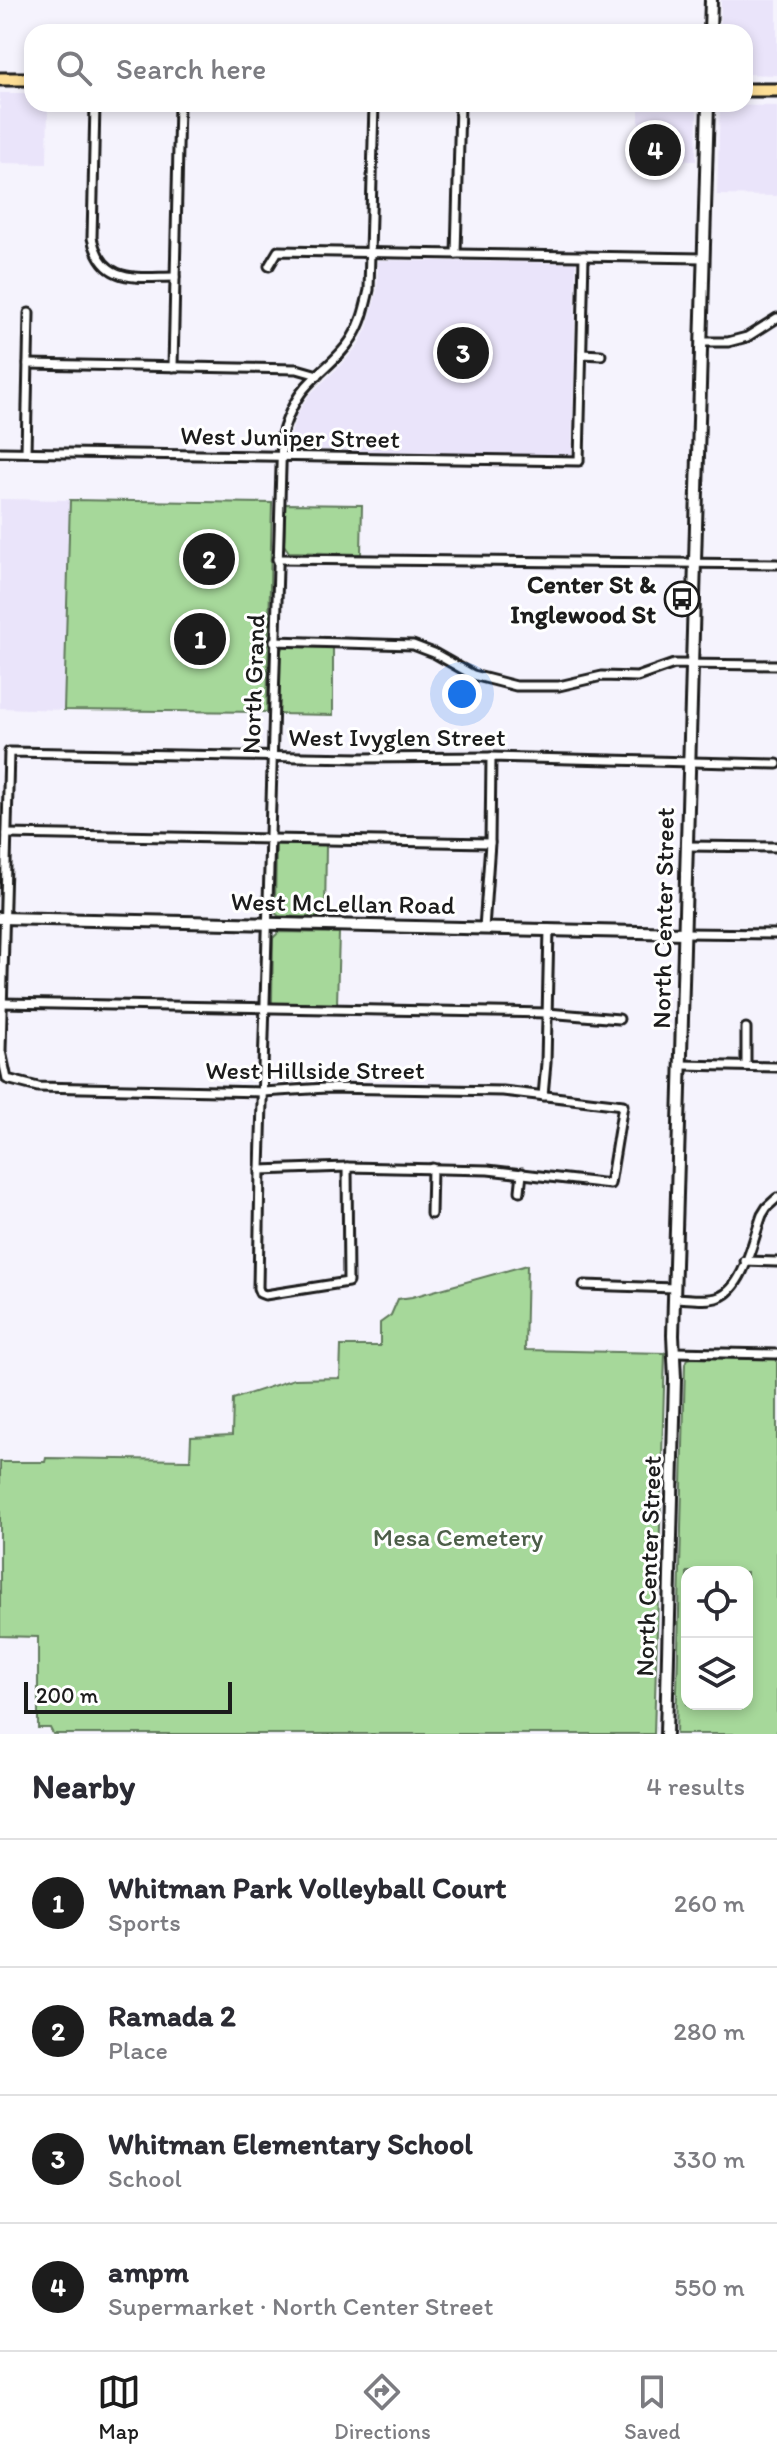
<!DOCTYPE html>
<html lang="en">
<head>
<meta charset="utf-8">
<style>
	body { margin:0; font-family:Itim,sans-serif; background:#f7f7f7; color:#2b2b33 }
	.controls { position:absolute; right:24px; bottom:24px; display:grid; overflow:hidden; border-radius:16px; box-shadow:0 4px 12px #0003 }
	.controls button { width:72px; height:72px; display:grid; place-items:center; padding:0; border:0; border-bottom:2px solid #e1e1e2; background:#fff; color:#2b2b33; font:40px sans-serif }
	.scale { position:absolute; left:24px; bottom:20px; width:208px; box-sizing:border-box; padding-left:8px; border:4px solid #1c1c1c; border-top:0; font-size:22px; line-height:28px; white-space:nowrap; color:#1c1c1c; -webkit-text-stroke:6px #fff; paint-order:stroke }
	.you { position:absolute; left:462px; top:694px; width:28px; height:28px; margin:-20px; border:6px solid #fff; border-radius:50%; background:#1a73e8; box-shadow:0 0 0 12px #1a73e833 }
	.badge { display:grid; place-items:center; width:52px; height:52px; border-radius:50%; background:#1c1c1c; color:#fff; font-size:26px; font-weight:700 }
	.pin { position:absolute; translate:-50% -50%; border:4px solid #fff; box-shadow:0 2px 8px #0006 }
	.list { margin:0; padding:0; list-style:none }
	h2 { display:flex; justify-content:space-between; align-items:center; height:104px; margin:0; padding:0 32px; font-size:34px }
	h2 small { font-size:26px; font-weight:400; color:#7c7c81 }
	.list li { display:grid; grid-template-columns:52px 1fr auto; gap:24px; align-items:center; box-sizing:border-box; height:128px; padding:0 32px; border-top:2px solid #e1e1e2 }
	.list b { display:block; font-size:30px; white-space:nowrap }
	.list p { margin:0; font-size:26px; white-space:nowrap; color:#7c7c81 }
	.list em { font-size:26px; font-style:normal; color:#7c7c81 }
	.icon { flex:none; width:44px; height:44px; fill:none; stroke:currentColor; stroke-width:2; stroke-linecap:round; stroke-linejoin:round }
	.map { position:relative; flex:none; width:777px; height:1734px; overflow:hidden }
	.search { position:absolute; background:#fff; box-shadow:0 4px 12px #0003; left:24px; right:24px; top:24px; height:88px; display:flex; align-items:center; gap:20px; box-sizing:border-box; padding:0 28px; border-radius:24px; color:#7c7c81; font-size:30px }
	.sheet { height:616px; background:#fff }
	nav { display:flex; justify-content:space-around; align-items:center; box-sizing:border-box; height:112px; border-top:2px solid #e1e1e2; background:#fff; font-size:22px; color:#7c7c81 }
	nav a { display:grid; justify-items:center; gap:4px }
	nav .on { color:#1c1c1c }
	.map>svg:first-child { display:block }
	.built { fill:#eae4fa }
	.green { fill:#a6d89a; stroke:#617a5b; stroke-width:2; fill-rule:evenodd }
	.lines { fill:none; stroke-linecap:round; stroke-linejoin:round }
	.street-casing { stroke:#1c1c1c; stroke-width:13 }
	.secondary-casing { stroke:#1c1c1c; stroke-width:16 }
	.primary-casing { stroke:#1c1c1c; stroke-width:17 }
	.street { stroke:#fff; stroke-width:7 }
	.secondary { stroke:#fff; stroke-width:10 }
	.primary { stroke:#fdde96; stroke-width:11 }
	.labels { text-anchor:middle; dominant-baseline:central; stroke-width:6; stroke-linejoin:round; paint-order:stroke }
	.street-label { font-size:26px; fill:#1c1c1c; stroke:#fff }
	.poi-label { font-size:26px; font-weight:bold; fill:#1c1c1c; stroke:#fff; text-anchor:end }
	.park-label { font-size:26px; fill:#4c5e48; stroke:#fff }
</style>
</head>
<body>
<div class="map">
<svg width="777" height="1734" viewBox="0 0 777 1734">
	<rect width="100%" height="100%" fill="#f5f3fd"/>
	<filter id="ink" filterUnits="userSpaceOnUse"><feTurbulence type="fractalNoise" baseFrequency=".0125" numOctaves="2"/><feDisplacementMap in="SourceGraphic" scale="16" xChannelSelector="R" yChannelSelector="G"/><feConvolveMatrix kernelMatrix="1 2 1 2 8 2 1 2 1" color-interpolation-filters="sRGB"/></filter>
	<g filter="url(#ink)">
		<!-- built -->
		<g class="built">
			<path d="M 721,0 L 777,0 L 777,75 L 745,74 L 745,32 L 720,32 Z"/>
			<path d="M 0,93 L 32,93 L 32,104 L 48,104 L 47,164 L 0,163 Z"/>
			<path d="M 639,104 L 697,105 L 696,161 L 639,160 Z"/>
			<path d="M 720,105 L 777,106 L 777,196 L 717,195 Z"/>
			<path d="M 378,260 L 576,263 L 572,455 L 287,449 L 296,416 L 309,395 L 344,362 L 358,345 L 367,328 L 377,291 Z"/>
			<path d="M 0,499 L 70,500 L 64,710 L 0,708 Z"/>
		</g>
		<!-- green -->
		<g class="green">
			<path d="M 70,500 L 272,503 L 267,712 L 64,710 Z"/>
			<path d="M 285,504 L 362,505 L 361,554 L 289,552 L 284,545 Z"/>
			<path d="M 283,646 L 333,646 L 333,715 L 279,714 L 280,652 Z"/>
			<path d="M 276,844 L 326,845 L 325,918 L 279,916 L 275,913 Z"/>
			<path d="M 279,932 L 339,933 L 337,1004 L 272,1003 L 273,938 Z"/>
			<path d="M 527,1265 L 525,1350 L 665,1353 L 654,1734 L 53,1734 L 50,1728 L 38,1728 L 38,1637 L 0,1636 L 0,1462 L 45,1462 L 46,1458 L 190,1460 L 191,1437 L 232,1435 L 233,1399 L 294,1379 L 340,1378 L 341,1346 L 380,1346 L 380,1323 L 391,1315 L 398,1299 L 412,1297 Z"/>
			<path d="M 692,1358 L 777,1359 L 777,1734 L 676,1734 L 685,1364 L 688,1359 ZM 747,1572 L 747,1704 L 687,1704 L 687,1572 Z"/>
		</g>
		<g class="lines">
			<!-- street casing -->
			<g class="street-casing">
				<g id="street">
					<path d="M 95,104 L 92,238 C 103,285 136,277 175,277"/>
					<path d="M 456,254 L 460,104"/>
					<path d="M 269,266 L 278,251 L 703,258"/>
					<path d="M 701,342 L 728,342 L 747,337 L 777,318"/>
					<path d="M 582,354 L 601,355"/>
					<path d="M 28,364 L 297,369 L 318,375"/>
					<path d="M 173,367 L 179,104"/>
					<path d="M 0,452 L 579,461 L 584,256"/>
					<path d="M 26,452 L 29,313"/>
					<path d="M 277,559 L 777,564"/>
					<path d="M 274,641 L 413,645 L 434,653 L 473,675 L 516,686 L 559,686 L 602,676 L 637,677 L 674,664 L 777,665"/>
					<path d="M 7,834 L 490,843"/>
					<path d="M 687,846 L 777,847"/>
					<path d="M 484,928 L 490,843 L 491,757"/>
					<path d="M 685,933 L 777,934"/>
					<path d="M 2,1003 L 547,1013 L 619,1019"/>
					<path d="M 682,1065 L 777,1067"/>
					<path d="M 746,1066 L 746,1028"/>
					<path d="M 543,1096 L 546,1063 L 549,929"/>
					<path d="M 347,1167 L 348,1282 L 265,1295 L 260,1293 L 258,1288 L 260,1170 L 282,434 C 287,418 293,402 304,389 C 319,371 340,358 352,338 C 362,323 365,307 369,290 L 374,104"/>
					<path d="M 260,1170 L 347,1167 L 488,1170 L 610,1184 L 623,1105 L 503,1091 L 326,1088 L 263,1092 L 38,1087 L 7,1079 L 1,1051 L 9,752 L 359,758 L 491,757 L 777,764"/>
					<path d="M 520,1191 L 522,1173"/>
					<path d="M 431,1214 L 432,1168"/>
					<path d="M 745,1261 L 777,1262"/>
					<path d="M 584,1285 L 675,1288"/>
					<path d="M 674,1298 C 688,1298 706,1302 719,1297 C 744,1288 753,1239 762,1215 L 767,1207 L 777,1198"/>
					<path d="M 674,1352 L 777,1354"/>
				</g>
			</g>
			<!-- secondary casing -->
			<g class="secondary-casing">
				<g id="secondary">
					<path d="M 710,32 L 711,0"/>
					<path d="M 0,918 L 685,933"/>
					<path d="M 666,1734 L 675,1379 L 673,1335 L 708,104"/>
				</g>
			</g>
			<!-- primary casing -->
			<g class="primary-casing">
				<g id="primary">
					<path d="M 0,79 L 32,79"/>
					<path d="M 745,90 L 777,90"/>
				</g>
			</g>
			<!-- street -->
			<use href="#street" class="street"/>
			<!-- secondary -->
			<use href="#secondary" class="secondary"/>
			<!-- primary -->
			<use href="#primary" class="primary"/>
		</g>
	</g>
	<!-- icons -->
	<defs>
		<g id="bus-ring" transform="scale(1.8)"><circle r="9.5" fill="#fff" stroke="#1c1c1c" stroke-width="1.5"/><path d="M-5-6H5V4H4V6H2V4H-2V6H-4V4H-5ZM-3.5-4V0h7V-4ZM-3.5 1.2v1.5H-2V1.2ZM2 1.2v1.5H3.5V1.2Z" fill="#1c1c1c"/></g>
	</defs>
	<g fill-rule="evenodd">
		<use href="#bus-ring" x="682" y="599"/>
	</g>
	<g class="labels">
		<!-- street labels -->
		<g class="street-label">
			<text transform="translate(290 437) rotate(1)">West Juniper Street</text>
			<text transform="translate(253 684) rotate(-88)">North Grand</text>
			<text x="397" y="737">West Ivyglen Street</text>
			<text transform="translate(343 903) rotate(1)">West McLellan Road</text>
			<text transform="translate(663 918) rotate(-89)">North Center Street</text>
			<text x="315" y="1070">West Hillside Street</text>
			<text transform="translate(648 1566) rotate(-88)">North Center Street</text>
		</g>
		<!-- poi labels -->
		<g class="poi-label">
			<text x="656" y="584">Center St &amp;<tspan x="656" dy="30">Inglewood St</tspan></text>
		</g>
		<!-- park labels -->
		<g class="park-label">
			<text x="458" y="1537">Mesa Cemetery</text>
		</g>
	</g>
</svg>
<div class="controls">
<button><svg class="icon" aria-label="locate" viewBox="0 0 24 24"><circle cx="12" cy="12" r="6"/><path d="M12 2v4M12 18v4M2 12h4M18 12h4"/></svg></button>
<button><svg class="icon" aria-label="layers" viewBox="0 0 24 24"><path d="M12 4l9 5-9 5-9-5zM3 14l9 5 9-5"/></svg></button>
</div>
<div class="scale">200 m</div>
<div class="you"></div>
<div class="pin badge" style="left:200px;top:639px">1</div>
<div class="pin badge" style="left:209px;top:559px">2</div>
<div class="pin badge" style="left:463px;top:353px">3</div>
<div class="pin badge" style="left:655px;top:150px">4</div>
<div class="search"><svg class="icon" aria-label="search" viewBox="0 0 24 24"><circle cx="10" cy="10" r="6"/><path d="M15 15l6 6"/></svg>Search here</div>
</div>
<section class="sheet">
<h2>Nearby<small>4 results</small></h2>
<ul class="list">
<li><span class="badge">1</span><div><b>Whitman Park Volleyball Court</b><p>Sports</p></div><em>260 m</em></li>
<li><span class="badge">2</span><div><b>Ramada 2</b><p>Place</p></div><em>280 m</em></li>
<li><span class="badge">3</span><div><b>Whitman Elementary School</b><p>School</p></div><em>330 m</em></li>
<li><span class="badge">4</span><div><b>ampm</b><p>Supermarket · North Center Street</p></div><em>550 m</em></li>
</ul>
</section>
<nav>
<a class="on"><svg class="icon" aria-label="map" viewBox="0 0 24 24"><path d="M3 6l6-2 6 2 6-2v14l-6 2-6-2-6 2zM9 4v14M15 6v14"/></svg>Map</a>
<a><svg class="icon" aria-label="directions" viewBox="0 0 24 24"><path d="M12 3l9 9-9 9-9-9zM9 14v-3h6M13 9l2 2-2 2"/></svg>Directions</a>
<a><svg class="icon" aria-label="saved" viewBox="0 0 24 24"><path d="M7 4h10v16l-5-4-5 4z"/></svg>Saved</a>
</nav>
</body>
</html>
